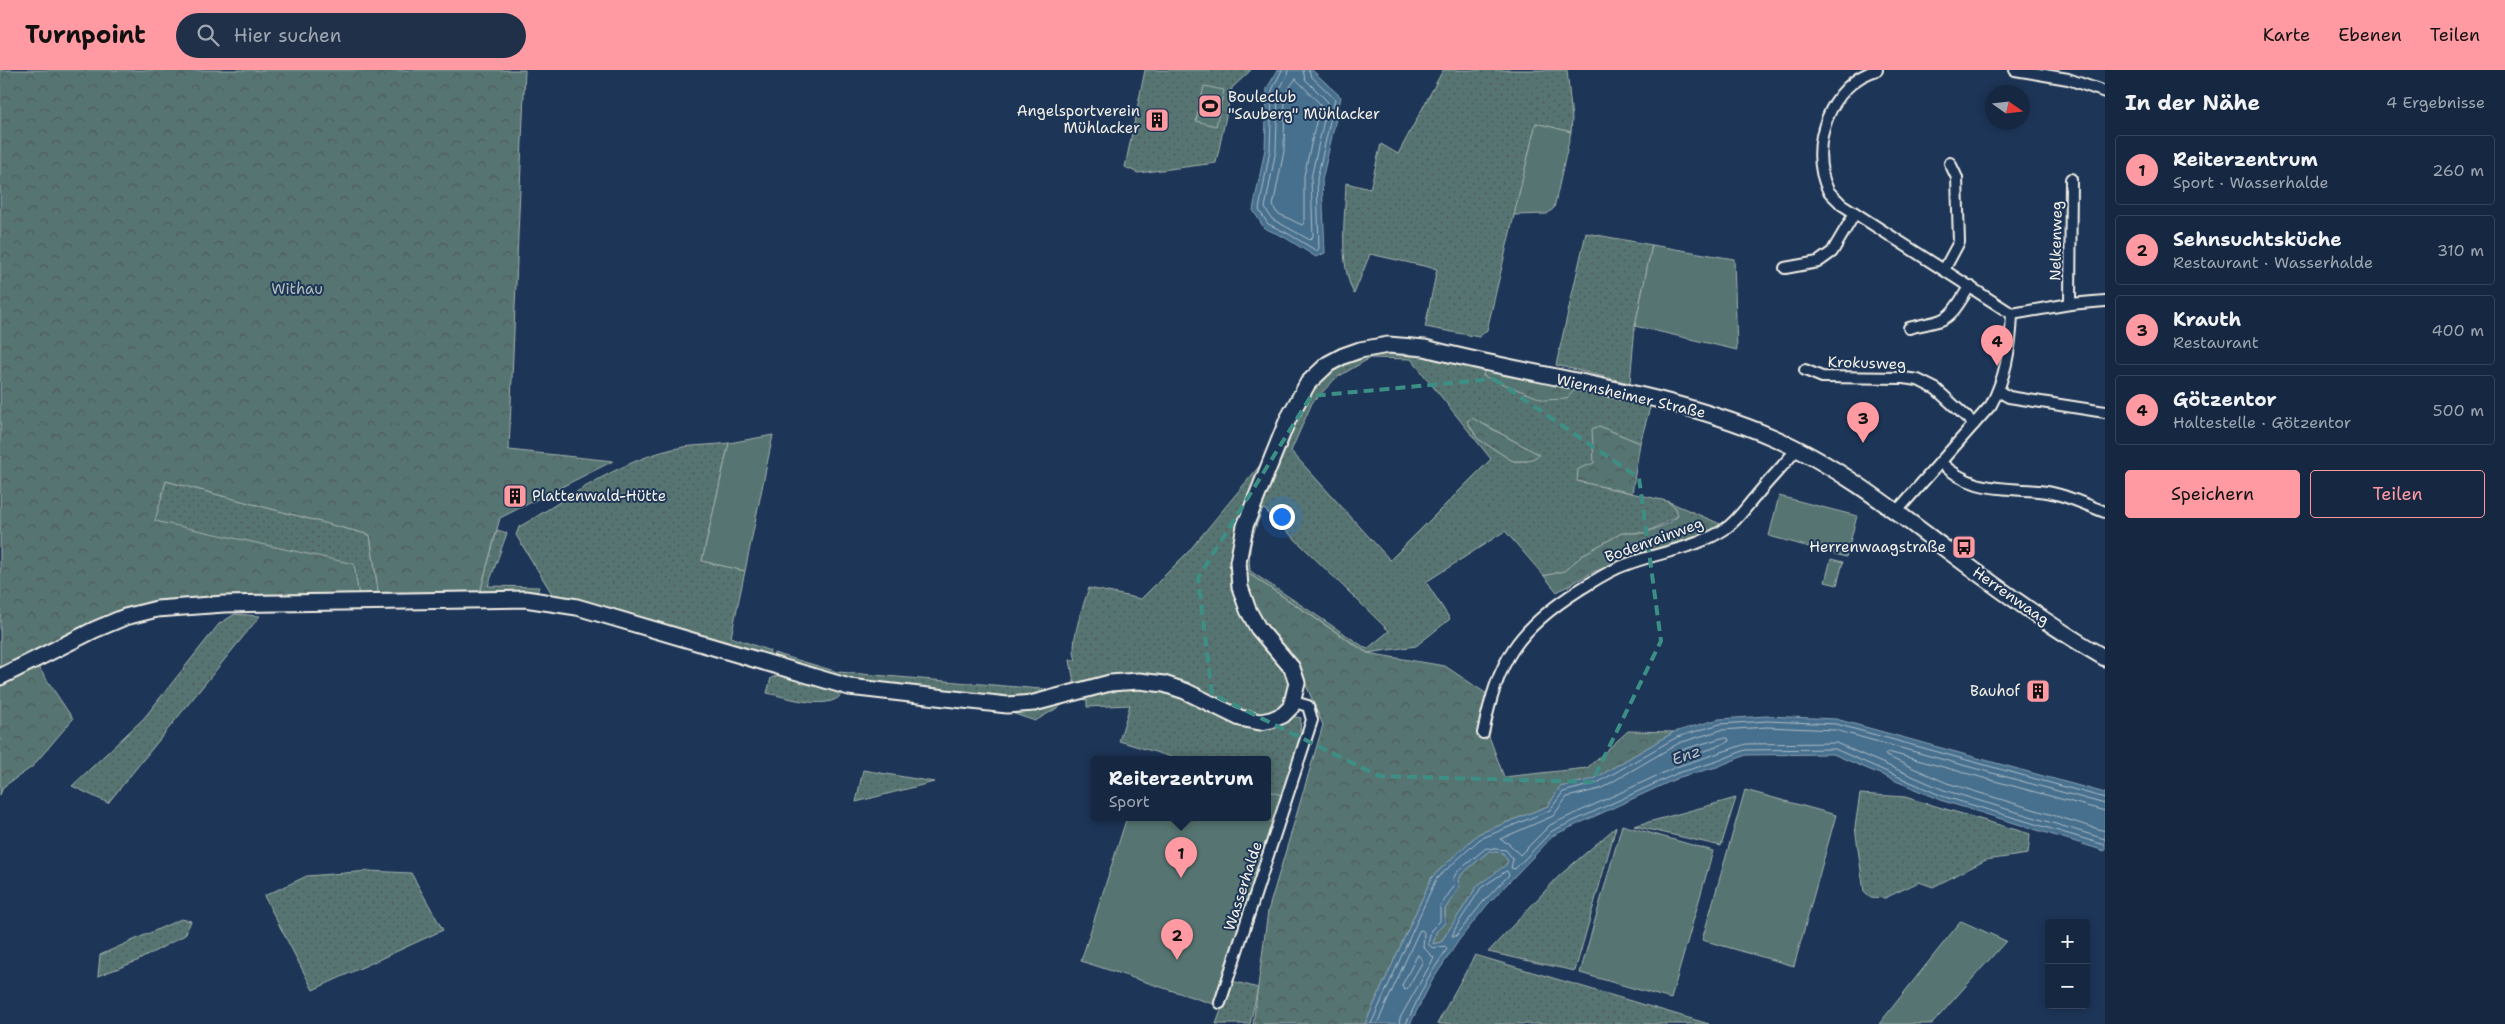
<!DOCTYPE html>
<html lang="de">
<head>
<meta charset="utf-8">
<style>
	body { margin:0; font-family:"Shantell Sans",sans-serif; background:#1f3048; color:#f1f3f6 }
	.controls { position:absolute; right:15px; bottom:15px; display:grid; overflow:hidden; border-radius:5px; box-shadow:0 2px 8px #0003 }
	.controls button { width:45px; height:45px; display:grid; place-items:center; padding:0; border:0; border-bottom:1px solid #35445a; background:#162841; color:#f1f3f6; font:25px sans-serif }
	.compass { position:absolute; left:1985px; top:15px; width:45px; height:45px; border-radius:50%; background:#162841; box-shadow:0 2px 8px #0003; rotate:104deg }
	.you { position:absolute; left:1281px; top:446px; width:18px; height:18px; margin:-12px; border:4px solid #fff; border-radius:50%; background:#1a73e8; box-shadow:0 0 0 8px #1a73e833 }
	.badge { display:grid; place-items:center; width:32px; height:32px; border-radius:50%; background:#ff9aa2; color:#111; font-size:16px; font-weight:700 }
	.pin { position:absolute; translate:-50% -41px; filter:drop-shadow(0 1px 2px #0008) }
	.pin::after { content:''; position:absolute; top:26px; width:18px; height:15px; background:inherit; clip-path:polygon(0 0,100% 0,50% 100%) }
	.popup { position:absolute; left:1091px; top:686px; width:180px; height:65px; box-sizing:border-box; display:grid; place-content:center; border-radius:5px; background:#162841; filter:drop-shadow(0 1px 4px #0005); font-size:16px; white-space:nowrap; color:#9ea6b1 }
	.popup b { font-size:19px; color:#f1f3f6 }
	.popup::after { content:''; position:absolute; left:50%; top:100%; margin-left:-10px; border:10px solid transparent; border-top-color:#162841 }
	.list { margin:0; padding:0; list-style:none }
	h2 { display:flex; justify-content:space-between; align-items:center; height:65px; margin:0; padding:0 20px; font-size:21px }
	h2 small { font-size:16px; font-weight:400; color:#9ea6b1 }
	.list li { display:grid; grid-template-columns:32px 1fr auto; gap:15px; align-items:center; box-sizing:border-box; height:70px; margin:0 10px 10px; padding:0 10px; border:1px solid #35445a; border-radius:5px }
	.list b { display:block; font-size:19px; white-space:nowrap }
	.list p { margin:0; font-size:16px; white-space:nowrap; color:#9ea6b1 }
	.list em { font-size:16px; font-style:normal; color:#9ea6b1 }
	.actions { display:flex; gap:10px; padding:15px 20px }
	.actions a { flex:1; padding:11px 0; border:1px solid #ff9aa2; border-radius:5px; text-align:center; font-size:18px; color:#ff9aa2 }
	.actions .main { background:#ff9aa2; color:#111 }
	.icon { flex:none; width:28px; height:28px; fill:none; stroke:currentColor; stroke-width:2; stroke-linecap:round; stroke-linejoin:round }
	.map { position:relative; flex:none; width:2105px; height:954px; overflow:hidden }
	header { display:flex; align-items:center; gap:30px; box-sizing:border-box; height:70px; padding:0 25px; background:#ff9aa2; color:#111 }
	header strong { font-size:24px }
	nav { display:flex; gap:28px; margin-inline-start:auto; font-size:18px }
	.search { width:350px; height:45px; background:#1f3048; display:flex; align-items:center; gap:12px; box-sizing:border-box; padding:0 18px; border-radius:28px; color:#9ea6b1; font-size:19px }
	main { display:flex }
	aside { flex:1; background:#162841 }
	.map>svg:first-child { display:block }
	.grass { fill:url(#grass-dots); stroke:#a5b2ad; fill-rule:evenodd }
	.forest { fill:url(#forest-crowns); stroke:#a5b2ad }
	.garden { fill:#567472; stroke:#a5b2ad }
	.water { fill:#476f8f; stroke:#8ca3b3; fill-rule:evenodd }
	.lines { fill:none; stroke-linecap:round; stroke-linejoin:round }
	.shore { stroke:#afbdc4; stroke-width:1 }
	.minor-casing { stroke:#f4f1e8; stroke-width:14 }
	.secondary-casing { stroke:#f4f1e8; stroke-width:19 }
	.minor { stroke:#1d3557; stroke-width:10 }
	.secondary { stroke:#1d3557; stroke-width:15 }
	.marked { fill:none; stroke:#3d8f86; stroke-width:4; stroke-dasharray:10 6; stroke-linejoin:round }
	.labels { text-anchor:middle; dominant-baseline:central; stroke-width:4; stroke-linejoin:round; paint-order:stroke }
	.poi-label { font-size:15px; fill:#f4f1e8; stroke:#1d3557; text-anchor:end }
	.street-label { font-size:15px; fill:#f4f1e8; stroke:#1d3557 }
	.park-label { font-size:15px; fill:#b5bfb9; stroke:#1d3557 }
	.water-label { font-size:16px; font-style:italic; fill:#b7c4c9; stroke:#1d3557 }
</style>
</head>
<body>
<header>
<strong>Turnpoint</strong>
<div class="search"><svg class="icon" aria-label="search" viewBox="0 0 24 24"><circle cx="10" cy="10" r="6"/><path d="M15 15l6 6"/></svg>Hier suchen</div>
<nav><a>Karte</a><a>Ebenen</a><a>Teilen</a></nav>
</header>
<main>
<div class="map">
<svg width="2105" height="954" viewBox="0 0 2105 954">
	<defs>
		<pattern id="grass-dots" width="8" height="8" patternUnits="userSpaceOnUse" patternTransform="scale(1.25)"><rect width="8" height="8" fill="#567472"/><path d="M2 2h.1M6 6h.1" fill="none" stroke="#4f5c5a" stroke-width="1.8" stroke-linecap="round"/></pattern>
		<pattern id="forest-crowns" width="20" height="18" patternUnits="userSpaceOnUse" patternTransform="scale(1.25)"><rect width="20" height="18" fill="#567472"/><path d="M2 6a3 3 0 1 1 6 0M12 15a3 3 0 1 1 6 0" fill="none" stroke="#4f5c5a"/></pattern>
	</defs>
	<rect width="100%" height="100%" fill="#1d3557"/>
	<filter id="ink" filterUnits="userSpaceOnUse"><feTurbulence type="fractalNoise" baseFrequency=".02" numOctaves="2"/><feDisplacementMap in="SourceGraphic" scale="10" xChannelSelector="R" yChannelSelector="G"/><feConvolveMatrix kernelMatrix="1 2 1 2 8 2 1 2 1" color-interpolation-filters="sRGB"/></filter>
	<g filter="url(#ink)">
		<!-- grass -->
		<g class="grass">
			<path d="M 1145,0 L 1251,0 L 1232,18 L 1216,93 L 1138,103 L 1125,97 Z"/>
			<path d="M 1443,0 L 1567,0 L 1572,49 L 1571,62 L 1536,53 L 1487,260 L 1479,267 L 1425,257 L 1437,199 L 1370,184 L 1354,224 C 1338,192 1345,148 1346,113 L 1370,119 L 1381,74 L 1398,84 Z"/>
			<path d="M 1586,163 L 1652,175 L 1635,256 L 1630,313 L 1556,295 Z"/>
			<path d="M 1408,281 L 1485,297 L 1483,306 L 1578,317 L 1651,334 L 1640,373 L 1599,356 L 1594,393 L 1577,411 L 1667,431 L 1676,438 L 1678,446 L 1645,463 L 1622,463 L 1584,484 L 1564,501 L 1544,506 L 1505,461 L 1426,512 L 1450,549 L 1416,576 L 1368,583 L 1243,500 L 1244,477 L 1300,335 L 1326,302 L 1365,283 ZM 1370,288 L 1411,289 L 1491,389 L 1390,490 L 1291,381 L 1312,333 L 1336,308 ZM 1467,351 L 1486,355 L 1539,385 L 1527,391 L 1513,391 L 1478,369 ZM 1263,439 L 1264,439 L 1389,561 L 1367,579 L 1250,501 C 1247,478 1254,460 1263,439 Z"/>
			<path d="M 729,373 L 702,491 L 745,501 L 731,567 L 770,581 L 768,590 L 554,527 L 516,465 L 519,457 C 570,427 624,387 683,377 C 698,375 714,375 729,373 Z"/>
			<path d="M 1271,382 L 1235,479 L 1290,611 L 1286,631 L 1282,636 L 1268,643 L 1257,644 L 1246,643 L 1170,611 L 1017,631 L 890,619 L 772,592 L 774,583 L 838,602 L 1053,620 L 1075,618 L 1070,590 L 1076,590 C 1069,573 1083,536 1089,518 L 1141,529 L 1188,482 Z"/>
			<path d="M 166,411 L 370,465 L 379,527 L 359,527 L 154,451 Z"/>
			<path d="M 497,460 L 507,463 L 488,516 L 539,517 L 536,525 L 479,526 Z"/>
			<path d="M 235,544 L 260,546 L 108,733 L 72,716 L 144,648 L 219,554 Z"/>
			<path d="M 782,604 L 844,620 C 835,644 786,627 767,623 L 771,608 Z"/>
			<path d="M 1156,617 L 1265,658 L 1282,655 L 1291,646 L 1301,648 L 1300,661 L 1306,663 L 1286,727 L 1267,720 L 1267,689 L 1178,689 L 1119,671 L 1130,635 L 1087,637 L 1087,630 L 1081,629 L 1105,618 Z"/>
			<path d="M 1069,631 L 1035,651 L 1000,639 Z"/>
			<path d="M 863,700 L 934,712 L 856,732 Z"/>
			<path d="M 1860,724 L 1905,727 L 2030,764 L 2028,784 L 1986,790 L 1933,817 L 1919,812 L 1885,828 L 1869,827 L 1864,822 L 1855,757 Z"/>
			<path d="M 1736,728 L 1721,776 L 1634,756 Z"/>
			<path d="M 1616,757 L 1575,901 L 1488,882 L 1559,806 Z"/>
			<path d="M 369,801 L 411,803 L 443,860 L 313,920 L 264,826 L 307,806 Z"/>
			<path d="M 181,849 L 191,851 L 185,865 L 137,891 L 98,906 L 100,885 Z"/>
			<path d="M 1475,885 L 1709,954 L 1437,954 Z"/>
			<path d="M 1232,911 L 1258,918 L 1250,954 L 1216,954 Z"/>
		</g>
		<!-- forest -->
		<g class="forest">
			<path d="M 0,0 L 525,0 L 509,380 L 613,391 L 500,448 L 479,526 L 379,527 L 370,465 L 166,411 L 155,451 L 354,494 L 359,527 L 163,534 L 35,586 L 41,601 L 73,649 L 32,697 L 3,717 L 0,725 Z"/>
			<path d="M 1485,297 L 1578,317 L 1566,329 L 1544,330 L 1483,306 Z"/>
			<path d="M 1472,348 L 1540,385 L 1527,391 L 1513,391 L 1478,369 L 1467,351 Z"/>
			<path d="M 1599,356 L 1640,373 L 1632,423 L 1577,411 L 1578,399 L 1594,393 L 1592,359 Z"/>
			<path d="M 1667,431 L 1725,456 L 1593,502 L 1557,522 L 1544,506 L 1564,501 L 1584,484 L 1622,463 L 1645,463 L 1669,453 L 1678,446 L 1676,438 Z"/>
			<path d="M 1243,500 L 1367,583 L 1445,596 L 1493,628 L 1486,658 L 1504,707 L 1587,698 L 1628,661 L 1674,662 L 1594,709 L 1560,717 L 1548,736 L 1478,764 L 1432,807 L 1365,954 L 1253,954 L 1268,841 L 1323,655 L 1303,608 L 1253,541 Z"/>
			<path d="M 1489,781 L 1503,783 L 1508,791 L 1506,796 L 1478,815 L 1441,872 L 1433,874 L 1436,862 L 1445,853 L 1445,839 L 1460,816 L 1458,811 L 1462,804 Z"/>
		</g>
		<!-- garden -->
		<g class="garden">
			<path d="M 1204,16 L 1224,20 L 1216,56 L 1196,51 Z"/>
			<path d="M 1536,53 L 1571,62 L 1554,138 L 1547,144 L 1514,145 Z"/>
			<path d="M 1652,175 L 1734,189 L 1737,280 L 1635,256 Z"/>
			<path d="M 773,365 L 745,501 L 702,491 L 729,373 Z"/>
			<path d="M 1779,426 L 1857,446 L 1846,487 L 1769,466 Z"/>
			<path d="M 1831,489 L 1843,492 L 1837,515 L 1825,512 Z"/>
			<path d="M 1267,720 L 1281,725 L 1213,934 L 1081,891 L 1127,747 L 1267,747 Z"/>
			<path d="M 1745,720 L 1836,745 L 1794,896 L 1702,870 Z"/>
			<path d="M 1622,755 L 1713,781 L 1671,929 L 1580,903 Z"/>
			<path d="M 1961,851 L 2006,871 L 1932,954 L 1879,954 Z"/>
		</g>
		<!-- water -->
		<g class="water">
			<path d="M 1278,0 L 1312,0 L 1341,27 L 1322,110 L 1325,183 L 1316,187 L 1284,167 L 1264,158 L 1253,140 L 1265,79 L 1267,18 Z"/>
			<path d="M 1767,646 L 1836,649 L 2105,723 L 2105,781 L 1940,730 L 1833,684 L 1746,685 L 1717,697 L 1680,707 L 1554,765 L 1487,835 L 1459,870 L 1432,911 L 1410,954 L 1365,954 L 1432,807 L 1478,764 L 1548,736 L 1560,717 L 1594,709 L 1674,662 L 1719,649 ZM 1489,781 L 1503,783 L 1508,791 L 1506,795 L 1478,815 L 1441,872 L 1433,874 L 1436,862 L 1445,853 L 1445,839 L 1460,816 L 1458,811 L 1462,804 Z"/>
		</g>
		<g class="lines">
			<!-- shore -->
			<g class="shore">
				<path d="M 1282,0 L 1272,20 L 1270,80 L 1259,140 L 1268,154 L 1287,163 L 1317,181 L 1319,178 L 1317,109 L 1335,29 L 1311,6 L 1309,0"/>
				<path d="M 1288,0 L 1287,6 L 1278,22 L 1276,80 L 1265,138 L 1272,149 L 1310,170 L 1313,167 L 1311,108 L 1328,32 L 1305,9 L 1303,0"/>
				<path d="M 1296,9 L 1320,34 L 1304,106 L 1304,153 L 1302,155 L 1277,143 L 1273,136 L 1284,81 L 1285,24 Z"/>
				<path d="M 1722,668 L 1728,668 L 1729,671 L 1711,679 L 1675,689 L 1673,688 L 1682,680 Z"/>
				<path d="M 2105,734 L 1835,660 L 1767,657 L 1721,660 L 1679,673 L 1600,719 L 1567,727 L 1553,746 L 1500,769 L 1509,774 L 1520,785 L 1550,755 L 1676,697 L 1746,674 L 1836,673 L 1944,720 L 2105,769"/>
				<path d="M 2105,741 L 1888,682 L 1885,684 L 1886,686 L 1947,713 L 2105,761"/>
				<path d="M 1507,801 L 1509,805 L 1483,832 L 1456,866 L 1452,866 L 1456,857 L 1481,818 Z"/>
				<path d="M 1418,885 L 1423,891 L 1407,919 L 1404,920 L 1402,916 Z"/>
				<path d="M 1371,954 L 1436,809 L 1480,769 L 1550,740 L 1563,722 L 1597,713 L 1677,667 L 1720,654 L 1767,651 L 1836,654 L 2105,728"/>
				<path d="M 1377,954 L 1419,861 L 1422,860 L 1424,862 L 1423,877 L 1434,888 L 1400,948 L 1399,954"/>
				<path d="M 1406,954 L 1428,908 L 1447,879 L 1445,876 L 1433,878 L 1428,874 L 1431,860 L 1440,851 L 1440,837 L 1454,816 L 1453,809 L 1457,802 L 1486,778 L 1506,780 L 1513,789 L 1511,798 L 1515,799 L 1552,761 L 1678,703 L 1715,692 L 1745,680 L 1835,679 L 1942,726 L 2105,775"/>
			</g>
			<!-- minor casing -->
			<g class="minor-casing">
				<g id="minor">
					<path d="M 1877,0 C 1830,13 1807,77 1828,120 C 1831,125 1837,129 1841,134 L 2012,244"/>
					<path d="M 2015,0 L 2068,9 L 2105,22"/>
					<path d="M 1785,198 L 1818,192 L 1832,182 L 1855,143"/>
					<path d="M 1944,200 L 1959,172 L 1957,108 L 1950,93"/>
					<path d="M 2070,234 L 2071,109"/>
					<path d="M 2012,244 L 2070,234 L 2105,231"/>
					<path d="M 1909,258 C 1918,255 1934,253 1941,250 C 1954,245 1962,227 1970,216"/>
					<path d="M 1805,300 L 1822,307 L 1903,308 L 1918,310 L 1936,319 L 1974,354"/>
					<path d="M 1998,321 L 2009,327 L 2105,342"/>
					<path d="M 1940,392 C 1976,425 2003,416 2047,422 C 2067,425 2086,435 2105,442"/>
					<path d="M 1897,441 L 1991,335 C 2006,307 2011,275 2012,244"/>
					<path d="M 1483,663 C 1498,591 1516,560 1579,520 C 1594,511 1608,501 1625,495 C 1658,482 1695,479 1725,459 C 1737,451 1746,437 1756,426 C 1769,410 1783,396 1796,380"/>
					<path d="M 1220,933 L 1312,650 L 1308,636 L 1294,632"/>
				</g>
			</g>
			<!-- secondary casing -->
			<g class="secondary-casing">
				<path id="secondary" d="M 0,607 L 94,560 L 125,547 L 157,539 L 224,534 L 525,529 L 577,537 L 849,617 L 1007,635 L 1034,633 L 1110,613 L 1139,611 L 1164,614 L 1185,621 L 1240,648 L 1260,652 L 1271,650 L 1283,645 L 1291,637 L 1297,613 L 1292,598 L 1258,558 L 1248,540 L 1240,517 L 1238,492 L 1245,456 L 1288,349 L 1308,313 L 1328,294 L 1343,286 L 1360,280 L 1388,275 L 1425,278 C 1540,308 1661,320 1772,367 C 1837,395 1894,440 1951,483 C 2000,520 2051,557 2105,588"/>
			</g>
			<!-- minor -->
			<use href="#minor" class="minor"/>
			<!-- secondary -->
			<use href="#secondary" class="secondary"/>
		</g>
	</g>
	<!-- marked area -->
	<path class="marked" d="M 1494,309 L 1639,408 L 1661,571 L 1592,712 L 1379,706 L 1212,624 L 1198,508 L 1311,326 Z"/>
	<!-- icons -->
	<defs>
		<g id="stadium-square" transform="scale(1.25)"><rect x="-9" y="-9" width="18" height="18" rx="4" fill="#ff9aa2" stroke="#1d3557"/><path d="M0-5a6.5 5 0 1 0 0 10a6.5 5 0 1 0 0-10ZM-3.5-1.8h7v3.6h-7Z" fill="#111"/></g>
		<g id="building-square" transform="scale(1.25)"><rect x="-9" y="-9" width="18" height="18" rx="4" fill="#ff9aa2" stroke="#1d3557"/><path d="M-4-6H4V6H1V3H-1V6H-4ZM-2.5-4.3h1.7v1.8h-1.7ZM.8-4.3h1.7v1.8H.8ZM-2.5-1h1.7V.8h-1.7ZM.8-1h1.7V.8H.8Z" fill="#111"/></g>
		<g id="bus-square" transform="scale(1.25)"><rect x="-9" y="-9" width="18" height="18" rx="4" fill="#ff9aa2" stroke="#1d3557"/><path d="M-5-6H5V4H4V6H2V4H-2V6H-4V4H-5ZM-3.5-4V0h7V-4ZM-3.5 1.2v1.5H-2V1.2ZM2 1.2v1.5H3.5V1.2Z" fill="#111"/></g>
	</defs>
	<g fill-rule="evenodd">
		<use href="#stadium-square" x="1210" y="36"/>
		<use href="#building-square" x="1157" y="50"/>
		<use href="#building-square" x="515" y="426"/>
		<use href="#bus-square" x="1964" y="477"/>
		<use href="#building-square" x="2038" y="621"/>
	</g>
	<g class="labels">
		<!-- poi labels -->
		<g class="poi-label">
			<text x="1228" y="27" text-anchor="start">Bouleclub<tspan x="1228" dy="17">"Sauberg" Mühlacker</tspan></text>
			<text x="1140" y="41">Angelsportverein<tspan x="1140" dy="17">Mühlacker</tspan></text>
			<text x="532" y="426" text-anchor="start">Plattenwald-Hütte</text>
			<text x="1946" y="477">Herrenwaagstraße</text>
			<text x="2020" y="621">Bauhof</text>
		</g>
		<!-- street labels -->
		<g class="street-label">
			<text transform="translate(2056 171) rotate(-89)">Nelkenweg</text>
			<text transform="translate(1867 293) rotate(2)">Krokusweg</text>
			<text transform="translate(1631 326) rotate(13)">Wiernsheimer Straße</text>
			<text transform="translate(1654 470) rotate(-20)">Bodenrainweg</text>
			<text transform="translate(2011 526) rotate(35)">Herrenwaag</text>
			<text transform="translate(1243 816) rotate(-72)">Wasserhalde</text>
		</g>
		<!-- park labels -->
		<g class="park-label">
			<text x="297" y="219">Withau</text>
		</g>
		<!-- water labels -->
		<g class="water-label">
			<text transform="translate(1686 685) rotate(-20)">Enz</text>
		</g>
	</g>
</svg>
<div class="controls">
<button>+</button>
<button>−</button>
</div>
<svg class="compass" viewBox="-18 -18 36 36"><path d="M0-13l5 13h-10z" fill="#e53935"/><path d="M0 13l5-13h-10z" fill="#9ea6b1"/></svg>
<div class="you"></div>
<div class="pin badge" style="left:1181px;top:808px">1</div>
<div class="popup"><b>Reiterzentrum</b>Sport</div>
<div class="pin badge" style="left:1177px;top:890px">2</div>
<div class="pin badge" style="left:1863px;top:373px">3</div>
<div class="pin badge" style="left:1997px;top:296px">4</div>
</div>
<aside>
<h2>In der Nähe<small>4 Ergebnisse</small></h2>
<ul class="list">
<li><span class="badge">1</span><div><b>Reiterzentrum</b><p>Sport · Wasserhalde</p></div><em>260 m</em></li>
<li><span class="badge">2</span><div><b>Sehnsuchtsküche</b><p>Restaurant · Wasserhalde</p></div><em>310 m</em></li>
<li><span class="badge">3</span><div><b>Krauth</b><p>Restaurant</p></div><em>400 m</em></li>
<li><span class="badge">4</span><div><b>Götzentor</b><p>Haltestelle · Götzentor</p></div><em>500 m</em></li>
</ul>
<div class="actions"><a class="main">Speichern</a><a>Teilen</a></div>
</aside>
</main>
</body>
</html>
